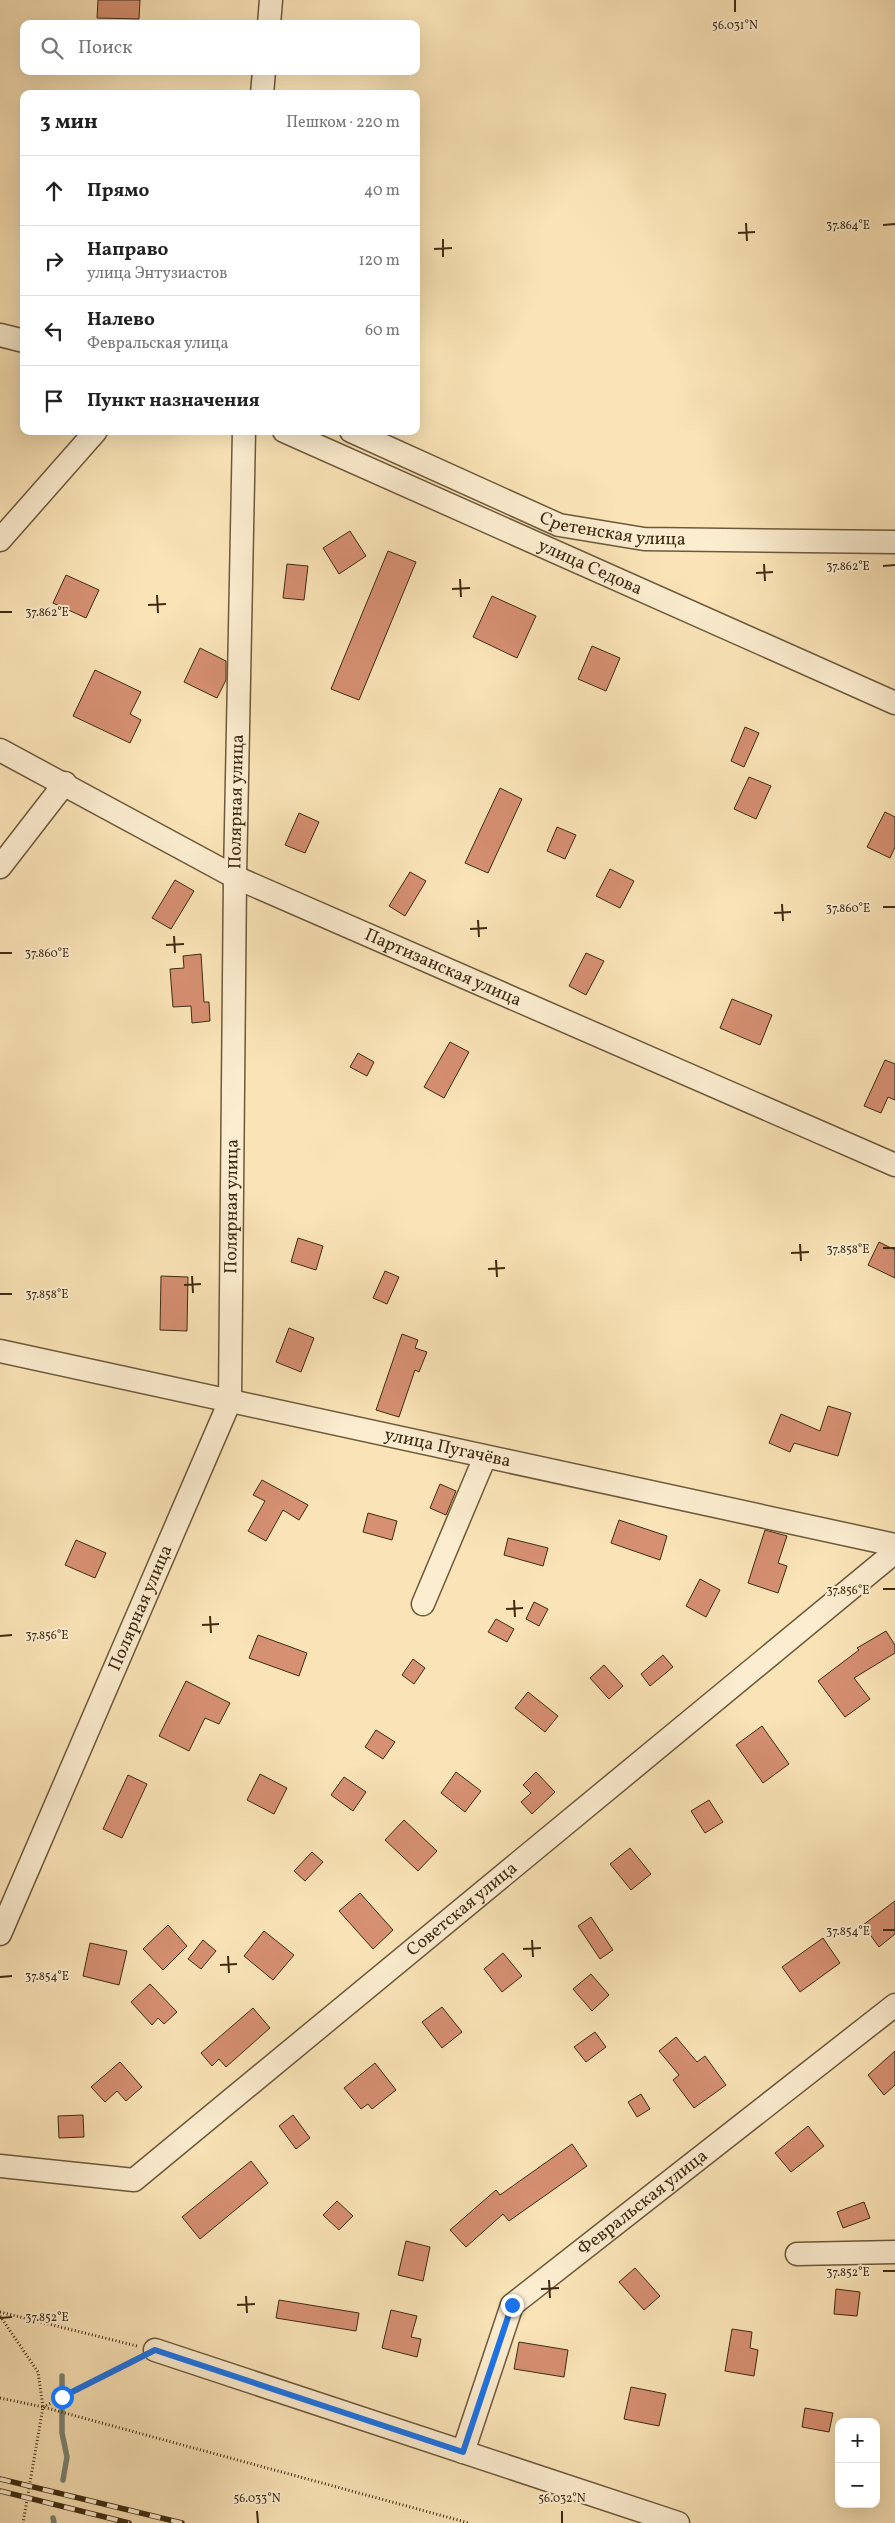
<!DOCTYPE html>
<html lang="ru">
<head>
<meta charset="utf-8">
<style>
	body { margin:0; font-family:Vollkorn,serif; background:#f2f2f2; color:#222 }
	.controls { position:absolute; right:15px; bottom:15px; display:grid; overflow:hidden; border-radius:10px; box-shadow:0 5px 20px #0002 }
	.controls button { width:45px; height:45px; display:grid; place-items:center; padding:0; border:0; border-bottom:1px solid #e0e0e0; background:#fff; color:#222; font:25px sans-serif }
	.stop { position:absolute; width:15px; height:15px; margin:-11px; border:4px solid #1a73e8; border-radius:50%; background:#fff }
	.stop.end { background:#1a73e8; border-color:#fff; box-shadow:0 1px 5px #0008 }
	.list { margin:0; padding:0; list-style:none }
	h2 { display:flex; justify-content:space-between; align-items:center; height:65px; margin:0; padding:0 20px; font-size:21px }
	h2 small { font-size:16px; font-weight:400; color:#767676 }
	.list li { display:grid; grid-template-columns:32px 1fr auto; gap:15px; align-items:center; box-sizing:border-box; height:70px; padding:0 20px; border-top:1px solid #e0e0e0 }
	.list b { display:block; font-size:19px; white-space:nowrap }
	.list p { margin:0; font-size:16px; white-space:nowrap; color:#767676 }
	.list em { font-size:16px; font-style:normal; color:#767676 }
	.icon { flex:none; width:28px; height:28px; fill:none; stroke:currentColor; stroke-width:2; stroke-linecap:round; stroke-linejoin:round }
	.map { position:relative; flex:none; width:895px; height:2523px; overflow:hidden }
	.search { position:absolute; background:#fff; box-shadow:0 5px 20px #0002; left:20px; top:20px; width:400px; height:55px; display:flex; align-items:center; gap:12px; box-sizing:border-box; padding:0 18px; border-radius:10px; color:#767676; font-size:19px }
	.panel { position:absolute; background:#fff; box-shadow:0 5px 20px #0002; left:20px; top:90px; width:400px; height:345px; border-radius:10px }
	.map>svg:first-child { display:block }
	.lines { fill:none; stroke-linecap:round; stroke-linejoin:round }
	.stream { stroke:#7a8276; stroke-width:5.5 }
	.building { fill:#d69072; stroke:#3e2b11 }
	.minor-casing { stroke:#6d593a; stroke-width:25 }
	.path { stroke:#3e2b11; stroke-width:3; stroke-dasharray:1 2.5; stroke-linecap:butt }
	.minor { stroke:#fcedd0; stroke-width:22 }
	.rail-casing { stroke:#3e2b11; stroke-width:5.5 }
	.rail { stroke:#fcedd0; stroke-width:4; stroke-dasharray:11; stroke-linecap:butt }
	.route { stroke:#1a73e8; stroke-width:6 }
	.ticks { fill:none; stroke:#3e2b11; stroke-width:2 }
	.labels { text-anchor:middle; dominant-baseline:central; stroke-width:4; stroke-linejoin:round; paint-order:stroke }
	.street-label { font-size:18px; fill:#3e2b11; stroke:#fcedd0 }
	.ticks-label { font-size:12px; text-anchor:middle; fill:#3e2b11; stroke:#fcedd0; stroke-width:4; stroke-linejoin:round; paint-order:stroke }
</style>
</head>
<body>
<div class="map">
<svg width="895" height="2523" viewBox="0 0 895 2523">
	<rect width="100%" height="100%" fill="#fae4b7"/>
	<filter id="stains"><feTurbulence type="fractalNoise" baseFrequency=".004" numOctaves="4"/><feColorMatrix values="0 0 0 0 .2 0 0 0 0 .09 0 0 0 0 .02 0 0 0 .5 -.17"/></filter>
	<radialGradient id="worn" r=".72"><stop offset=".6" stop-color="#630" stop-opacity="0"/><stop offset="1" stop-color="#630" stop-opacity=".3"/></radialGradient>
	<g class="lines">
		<!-- stream -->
		<g class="stream">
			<path d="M 62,2376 L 62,2433 L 67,2457 L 63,2480"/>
			<path d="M 53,2518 L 54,2523"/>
		</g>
	</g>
	<!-- building -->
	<g class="building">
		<path d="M 98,0 L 140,0 L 139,19 L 97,18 Z"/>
		<path d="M 350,531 L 366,556 L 339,574 L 323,548 Z"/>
		<path d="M 388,551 L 416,562 L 359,700 L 331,689 Z"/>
		<path d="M 287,564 L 308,566 L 304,600 L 283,598 Z"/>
		<path d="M 66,575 L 99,590 L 86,618 L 53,603 Z"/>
		<path d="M 492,596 L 536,616 L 517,658 L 473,637 Z"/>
		<path d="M 592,646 L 620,658 L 606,691 L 578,679 Z"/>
		<path d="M 200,648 L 226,661 L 226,680 L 217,698 L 184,682 Z"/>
		<path d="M 95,670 L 141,692 L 130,714 L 141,720 L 130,743 L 73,716 Z"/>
		<path d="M 745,727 L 759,733 L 744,767 L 731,761 Z"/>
		<path d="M 749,777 L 771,786 L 756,819 L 734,809 Z"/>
		<path d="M 500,788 L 522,799 L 488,873 L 465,863 Z"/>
		<path d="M 885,812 L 895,817 L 895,847 L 890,858 L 867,847 Z"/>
		<path d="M 299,813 L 319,822 L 305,853 L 285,845 Z"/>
		<path d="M 557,827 L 576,835 L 565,859 L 547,851 Z"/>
		<path d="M 610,869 L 634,881 L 620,908 L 596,896 Z"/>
		<path d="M 410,872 L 426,881 L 405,916 L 389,906 Z"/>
		<path d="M 175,880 L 194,891 L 171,929 L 152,918 Z"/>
		<path d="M 586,953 L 604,961 L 586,995 L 569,986 Z"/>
		<path d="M 201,954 L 204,1002 L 209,1002 L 210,1021 L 192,1023 L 191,1006 L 173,1007 L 170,969 L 184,968 L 183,956 Z"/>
		<path d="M 732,999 L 772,1015 L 760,1045 L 720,1028 Z"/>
		<path d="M 450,1042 L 469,1052 L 444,1098 L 424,1087 Z"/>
		<path d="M 358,1053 L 374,1062 L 367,1076 L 350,1067 Z"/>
		<path d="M 885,1060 L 895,1064 L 895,1100 L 888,1097 L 881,1113 L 864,1106 Z"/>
		<path d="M 298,1238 L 323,1246 L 316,1270 L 291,1262 Z"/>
		<path d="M 879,1242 L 895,1250 L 895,1278 L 868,1265 Z"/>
		<path d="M 385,1271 L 399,1277 L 387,1304 L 373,1298 Z"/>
		<path d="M 161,1276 L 188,1277 L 187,1331 L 160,1330 Z"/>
		<path d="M 289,1328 L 314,1338 L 301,1372 L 276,1362 Z"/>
		<path d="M 402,1334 L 418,1340 L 415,1348 L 427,1352 L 419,1372 L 415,1370 L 399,1417 L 376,1410 Z"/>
		<path d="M 828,1406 L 851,1413 L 838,1456 L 794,1443 L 790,1452 L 769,1443 L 781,1414 L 820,1431 Z"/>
		<path d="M 262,1480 L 308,1505 L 299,1520 L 283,1510 L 266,1541 L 248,1531 L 265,1501 L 253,1495 Z"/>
		<path d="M 440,1484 L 456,1491 L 446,1515 L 430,1508 Z"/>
		<path d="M 368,1513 L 397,1521 L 392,1540 L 363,1532 Z"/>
		<path d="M 619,1520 L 667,1536 L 660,1560 L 611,1543 Z"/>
		<path d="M 765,1530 L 787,1536 L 778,1563 L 787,1566 L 778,1593 L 748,1583 Z"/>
		<path d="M 508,1538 L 548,1548 L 543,1566 L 504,1555 Z"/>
		<path d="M 76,1540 L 106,1553 L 95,1578 L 65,1565 Z"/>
		<path d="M 700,1579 L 720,1590 L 706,1617 L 686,1606 Z"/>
		<path d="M 534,1602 L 548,1609 L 539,1626 L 526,1619 Z"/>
		<path d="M 496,1619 L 514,1629 L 507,1642 L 488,1632 Z"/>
		<path d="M 886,1631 L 895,1645 L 895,1653 L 854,1678 L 870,1699 L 845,1717 L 818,1681 L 859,1650 L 857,1648 Z"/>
		<path d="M 258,1635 L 307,1653 L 299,1676 L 249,1658 Z"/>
		<path d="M 663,1655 L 673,1667 L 650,1686 L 641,1674 Z"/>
		<path d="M 413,1659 L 425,1668 L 414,1684 L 402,1675 Z"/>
		<path d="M 604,1665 L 623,1686 L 609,1699 L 590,1678 Z"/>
		<path d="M 186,1681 L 230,1703 L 219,1724 L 205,1718 L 189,1751 L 159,1736 Z"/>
		<path d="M 528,1692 L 558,1716 L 545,1732 L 515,1708 Z"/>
		<path d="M 762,1726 L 789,1764 L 763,1783 L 736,1745 Z"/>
		<path d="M 376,1730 L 395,1742 L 383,1759 L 365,1747 Z"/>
		<path d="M 456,1772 L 481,1791 L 465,1812 L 441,1793 Z"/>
		<path d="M 536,1772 L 555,1792 L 532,1814 L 521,1802 L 531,1793 L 523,1785 Z"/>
		<path d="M 260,1774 L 287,1788 L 274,1814 L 247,1800 Z"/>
		<path d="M 128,1775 L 147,1784 L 122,1838 L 103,1829 Z"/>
		<path d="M 344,1777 L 366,1792 L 353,1811 L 331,1795 Z"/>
		<path d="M 709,1800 L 723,1822 L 705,1833 L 691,1811 Z"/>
		<path d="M 404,1820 L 437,1851 L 418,1871 L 385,1840 Z"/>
		<path d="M 630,1848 L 651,1874 L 631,1890 L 610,1864 Z"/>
		<path d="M 312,1852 L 323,1862 L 305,1881 L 294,1871 Z"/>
		<path d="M 360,1893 L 393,1930 L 373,1949 L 339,1911 Z"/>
		<path d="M 895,1901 L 895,1934 L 879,1947 L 863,1925 Z"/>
		<path d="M 591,1917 L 613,1950 L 600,1959 L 578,1926 Z"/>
		<path d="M 168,1925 L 187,1946 L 163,1970 L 143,1949 Z"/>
		<path d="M 264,1931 L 294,1955 L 273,1980 L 244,1956 Z"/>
		<path d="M 823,1938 L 840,1963 L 800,1992 L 782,1967 Z"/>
		<path d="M 203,1940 L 216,1951 L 201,1969 L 188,1959 Z"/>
		<path d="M 90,1943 L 127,1951 L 119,1985 L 83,1976 Z"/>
		<path d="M 503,1953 L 522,1976 L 502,1992 L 484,1969 Z"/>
		<path d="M 591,1974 L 609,1995 L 592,2011 L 573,1989 Z"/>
		<path d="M 150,1984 L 177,2012 L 164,2024 L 158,2018 L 152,2025 L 131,2002 Z"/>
		<path d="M 442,2007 L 462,2032 L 442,2048 L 422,2022 Z"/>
		<path d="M 253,2008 L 270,2028 L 226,2067 L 219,2059 L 212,2066 L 201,2053 Z"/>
		<path d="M 595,2032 L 606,2047 L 586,2062 L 574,2047 Z"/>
		<path d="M 676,2037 L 697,2062 L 705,2056 L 726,2085 L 694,2108 L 673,2080 L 679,2075 L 659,2051 Z"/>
		<path d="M 895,2051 L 895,2085 L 884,2095 L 868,2075 Z"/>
		<path d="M 120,2062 L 142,2087 L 126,2101 L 117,2091 L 105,2102 L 91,2087 Z"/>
		<path d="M 375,2063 L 396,2090 L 372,2109 L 368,2104 L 361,2109 L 344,2088 Z"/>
		<path d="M 641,2094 L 650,2109 L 637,2117 L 628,2102 Z"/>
		<path d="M 83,2115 L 84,2137 L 59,2138 L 58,2116 Z"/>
		<path d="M 293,2115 L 310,2138 L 296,2149 L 279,2126 Z"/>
		<path d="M 808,2126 L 824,2146 L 791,2172 L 775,2153 Z"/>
		<path d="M 572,2144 L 587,2166 L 509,2221 L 503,2214 L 466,2247 L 450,2230 L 496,2190 L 500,2195 Z"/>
		<path d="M 251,2161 L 268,2183 L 200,2239 L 182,2217 Z"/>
		<path d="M 337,2201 L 353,2216 L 339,2230 L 323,2215 Z"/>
		<path d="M 864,2202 L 870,2218 L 843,2228 L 837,2212 Z"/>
		<path d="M 406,2241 L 430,2247 L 423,2281 L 398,2275 Z"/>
		<path d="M 635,2268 L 660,2296 L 644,2310 L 619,2282 Z"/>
		<path d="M 836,2289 L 860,2292 L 857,2316 L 834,2314 Z"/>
		<path d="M 279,2300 L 359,2313 L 356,2331 L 276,2318 Z"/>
		<path d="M 391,2310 L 417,2316 L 411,2337 L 421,2339 L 417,2357 L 382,2348 Z"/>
		<path d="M 732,2329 L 752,2332 L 750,2348 L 758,2350 L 754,2376 L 725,2371 Z"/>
		<path d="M 519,2342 L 568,2350 L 564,2377 L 514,2369 Z"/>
		<path d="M 631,2387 L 666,2394 L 659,2426 L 624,2419 Z"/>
		<path d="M 805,2408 L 833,2413 L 829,2432 L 802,2427 Z"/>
	</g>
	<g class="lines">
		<!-- minor casing -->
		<g class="minor-casing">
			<g id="minor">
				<path d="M 269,24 L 271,0"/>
				<path d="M 262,94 L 264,71"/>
				<path d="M 0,335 L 24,341"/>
				<path id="s1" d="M 284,431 L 895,703"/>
				<path id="s2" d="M 351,431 L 559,525 L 644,539 L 895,542"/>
				<path d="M 0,540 L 96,431"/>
				<path id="s3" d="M 0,750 L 235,877 L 895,1165"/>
				<path d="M 0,867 L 65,783"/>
				<path id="s4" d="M 0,1351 L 895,1545"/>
				<path d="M 423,1604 L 485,1457"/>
				<path id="s5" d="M 0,1934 L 230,1401 L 235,877 L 244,431"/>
				<path id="s6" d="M 0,2166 L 134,2180 L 895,1552"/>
				<path d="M 797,2254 L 895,2252"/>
				<path d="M 155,2350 L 678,2523"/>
				<path id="s7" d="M 463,2452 L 512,2305 L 895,2005"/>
			</g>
		</g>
		<!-- path -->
		<g class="path">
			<path d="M 0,2312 L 137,2346"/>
			<path d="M 0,2316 L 38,2372 L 43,2407 L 23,2523"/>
			<path d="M 0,2398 L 43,2407 L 469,2523"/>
			<path d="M 43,2407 L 138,2359"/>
		</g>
		<!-- minor -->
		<use href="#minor" class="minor"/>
		<!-- rail casing -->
		<g class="rail-casing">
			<g id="rail">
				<path d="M 0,2479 L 182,2523"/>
				<path d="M 0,2491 L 129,2523"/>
			</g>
		</g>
		<!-- rail -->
		<use href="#rail" class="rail"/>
	</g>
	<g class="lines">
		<!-- route -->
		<path class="route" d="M 62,2397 L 155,2350 L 463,2452 L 512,2305"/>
	</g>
	<!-- ticks -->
	<path class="ticks" d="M 735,0 L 735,12M 746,223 L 747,241M 883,225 L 895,224M 738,233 L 755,232M 443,239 L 443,257M 434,249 L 452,248M 764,564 L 765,581M 883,566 L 895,565M 756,573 L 773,572M 460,579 L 461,597M 452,589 L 470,588M 157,595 L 158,613M 148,605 L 166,604M 0,612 L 12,612M 782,904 L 783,921M 883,907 L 895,907M 774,913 L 791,912M 478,920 L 479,937M 470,929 L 487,928M 174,936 L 175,953M 166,945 L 184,944M 0,953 L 12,953M 800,1244 L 801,1261M 883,1248 L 895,1248M 791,1253 L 809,1252M 496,1260 L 497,1277M 488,1269 L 505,1268M 192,1276 L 193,1293M 184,1285 L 201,1284M 0,1294 L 12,1294M 883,1589 L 895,1589M 514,1600 L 515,1617M 506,1609 L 523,1608M 210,1616 L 211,1633M 202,1625 L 219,1624M 0,1636 L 12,1635M 883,1930 L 895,1930M 532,1940 L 533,1957M 523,1949 L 541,1948M 228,1956 L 229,1973M 220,1965 L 237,1964M 0,1977 L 12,1976M 883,2271 L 895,2271M 549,2280 L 550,2298M 541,2289 L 559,2288M 246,2296 L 247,2313M 237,2305 L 255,2304M 0,2318 L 12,2317M 257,2511 L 258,2523M 562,2511 L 562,2523"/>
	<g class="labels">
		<!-- street labels -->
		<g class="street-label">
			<text stroke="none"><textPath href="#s2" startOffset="282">Сретенская улица</textPath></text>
			<text stroke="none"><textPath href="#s1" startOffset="335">улица Седова</textPath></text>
			<text stroke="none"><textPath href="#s5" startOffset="1180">Полярная улица</textPath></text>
			<text stroke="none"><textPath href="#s3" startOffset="494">Партизанская улица</textPath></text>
			<text stroke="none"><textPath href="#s5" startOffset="775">Полярная улица</textPath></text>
			<text stroke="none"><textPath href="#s4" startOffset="458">улица Пугачёва</textPath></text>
			<text stroke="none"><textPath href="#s5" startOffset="355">Полярная улица</textPath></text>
			<text stroke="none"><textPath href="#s6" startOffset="560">Советская улица</textPath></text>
			<text stroke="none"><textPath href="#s7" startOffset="321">Февральская улица</textPath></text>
		</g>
	</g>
	<g class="ticks-label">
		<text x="735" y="29">56.031°N</text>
		<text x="848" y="229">37.864°E</text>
		<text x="848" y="570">37.862°E</text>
		<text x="47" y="616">37.862°E</text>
		<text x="848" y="912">37.860°E</text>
		<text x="47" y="957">37.860°E</text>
		<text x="848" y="1253">37.858°E</text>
		<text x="47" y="1298">37.858°E</text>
		<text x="848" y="1594">37.856°E</text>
		<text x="47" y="1639">37.856°E</text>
		<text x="848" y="1935">37.854°E</text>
		<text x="47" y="1980">37.854°E</text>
		<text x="848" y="2276">37.852°E</text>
		<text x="47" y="2321">37.852°E</text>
		<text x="257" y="2502">56.033°N</text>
		<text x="562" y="2502">56.032°N</text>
	</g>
	<rect width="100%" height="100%" filter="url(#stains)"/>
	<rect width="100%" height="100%" fill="url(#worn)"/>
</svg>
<div class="controls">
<button>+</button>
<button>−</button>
</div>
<div class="stop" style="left:62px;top:2397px"></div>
<div class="stop end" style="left:512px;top:2305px"></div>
<div class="search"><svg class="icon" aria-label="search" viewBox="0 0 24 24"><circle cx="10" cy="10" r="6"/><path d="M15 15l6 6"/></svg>Поиск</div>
<section class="panel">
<h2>3 мин<small>Пешком · 220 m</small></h2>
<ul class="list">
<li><svg class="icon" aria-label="ahead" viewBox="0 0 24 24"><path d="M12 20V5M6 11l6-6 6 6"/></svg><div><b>Прямо</b></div><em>40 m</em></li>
<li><svg class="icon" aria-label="right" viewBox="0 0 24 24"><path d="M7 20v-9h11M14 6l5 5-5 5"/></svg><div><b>Направо</b><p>улица Энтузиастов</p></div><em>120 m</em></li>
<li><svg class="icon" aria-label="left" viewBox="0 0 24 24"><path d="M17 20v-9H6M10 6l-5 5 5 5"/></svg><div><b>Налево</b><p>Февральская улица</p></div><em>60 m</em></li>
<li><svg class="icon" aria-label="arrive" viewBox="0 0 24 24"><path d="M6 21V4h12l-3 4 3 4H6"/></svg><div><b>Пункт назначения</b></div></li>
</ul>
</section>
</div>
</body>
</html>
